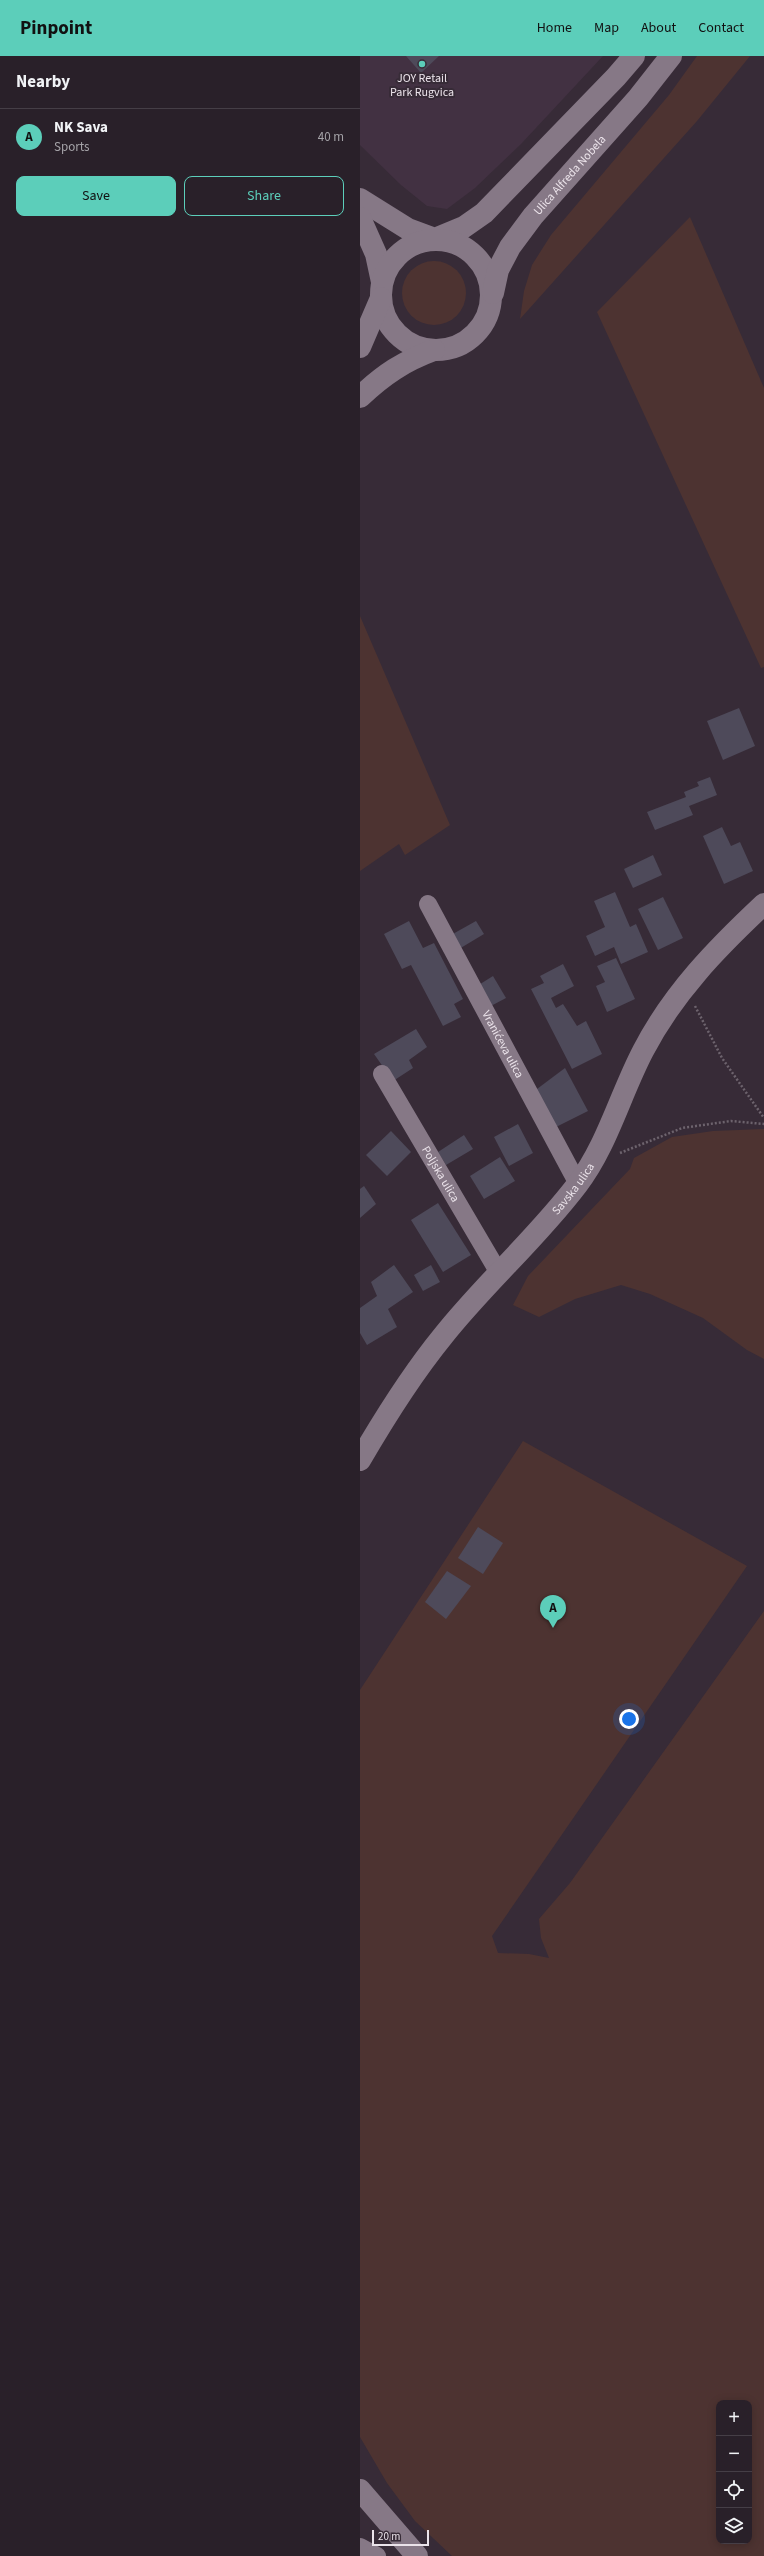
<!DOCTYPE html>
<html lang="en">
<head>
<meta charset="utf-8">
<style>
	body { margin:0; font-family:"Source Sans 3",sans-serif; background:#312831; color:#f1f3f6 }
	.controls { position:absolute; right:12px; bottom:12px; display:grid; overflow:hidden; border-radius:8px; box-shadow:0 2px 10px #0003 }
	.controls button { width:36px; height:36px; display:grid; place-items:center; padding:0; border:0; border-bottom:1px solid #453e46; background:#292029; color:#f1f3f6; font:20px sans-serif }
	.scale { position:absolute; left:12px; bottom:10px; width:57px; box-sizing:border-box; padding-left:4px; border:2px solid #ebe3ea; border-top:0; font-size:11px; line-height:14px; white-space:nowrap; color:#ebe3ea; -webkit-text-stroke:3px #372b37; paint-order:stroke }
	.you { position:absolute; left:269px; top:1663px; width:14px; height:14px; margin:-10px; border:3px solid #fff; border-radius:50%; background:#1a73e8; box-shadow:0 0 0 6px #1a73e833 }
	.badge { display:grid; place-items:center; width:26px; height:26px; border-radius:50%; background:#5cceba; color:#111; font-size:13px; font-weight:700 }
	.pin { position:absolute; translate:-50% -33px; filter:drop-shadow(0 1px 2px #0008) }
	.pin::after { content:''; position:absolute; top:21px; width:14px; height:12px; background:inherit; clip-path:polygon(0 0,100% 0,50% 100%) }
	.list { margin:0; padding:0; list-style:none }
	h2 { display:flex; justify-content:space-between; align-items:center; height:52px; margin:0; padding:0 16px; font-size:17px }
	h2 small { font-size:13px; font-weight:400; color:#a5a3a8 }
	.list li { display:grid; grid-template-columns:26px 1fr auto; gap:12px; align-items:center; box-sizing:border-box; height:56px; padding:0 16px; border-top:1px solid #453e46 }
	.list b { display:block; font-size:15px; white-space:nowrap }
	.list p { margin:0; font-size:13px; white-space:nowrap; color:#a5a3a8 }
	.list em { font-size:13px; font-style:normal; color:#a5a3a8 }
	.actions { display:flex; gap:8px; padding:12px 16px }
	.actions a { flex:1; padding:9px 0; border:1px solid #5cceba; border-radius:8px; text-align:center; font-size:14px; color:#5cceba }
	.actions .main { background:#5cceba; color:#111 }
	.icon { flex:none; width:22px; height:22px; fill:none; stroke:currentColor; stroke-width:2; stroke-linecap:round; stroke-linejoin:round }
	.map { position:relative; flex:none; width:404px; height:2500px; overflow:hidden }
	header { display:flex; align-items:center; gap:24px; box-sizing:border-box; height:56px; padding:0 20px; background:#5cceba; color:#111 }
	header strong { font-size:19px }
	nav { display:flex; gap:22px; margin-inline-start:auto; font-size:14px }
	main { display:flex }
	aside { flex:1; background:#292029 }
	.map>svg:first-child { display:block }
	.built { fill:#423142 }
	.green { fill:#4d3331; fill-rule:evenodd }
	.building { fill:#4e4a5a }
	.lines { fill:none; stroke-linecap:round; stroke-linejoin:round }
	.path { stroke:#6d636d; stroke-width:2.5; stroke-dasharray:2 2; stroke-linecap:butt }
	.street { stroke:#867886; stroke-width:18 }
	.secondary { stroke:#867886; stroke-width:22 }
	.poi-dot { fill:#5cceba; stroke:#372b37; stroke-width:1.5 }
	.labels { text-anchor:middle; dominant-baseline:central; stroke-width:4; stroke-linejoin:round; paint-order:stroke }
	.poi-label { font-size:12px; fill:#ebe3ea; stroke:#372b37 }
	.street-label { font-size:12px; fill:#ebe3ea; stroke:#372b37 }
</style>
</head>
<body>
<header>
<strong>Pinpoint</strong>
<nav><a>Home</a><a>Map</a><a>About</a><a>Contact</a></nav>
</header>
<main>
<aside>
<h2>Nearby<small></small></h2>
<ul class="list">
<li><span class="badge">A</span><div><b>NK Sava</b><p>Sports</p></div><em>40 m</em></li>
</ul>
<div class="actions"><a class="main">Save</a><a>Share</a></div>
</aside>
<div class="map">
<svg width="404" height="2500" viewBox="0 0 404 2500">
	<rect width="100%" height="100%" fill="#372b37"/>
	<!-- built -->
	<path class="built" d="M 0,0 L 243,0 L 161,88 L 115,132 L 87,153 L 67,150 L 41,129 L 0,89 Z"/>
	<!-- green -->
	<g class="green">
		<path d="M 337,0 L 390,0 L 337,65 L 160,263 L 164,235 L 172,209 L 191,179 L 309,39 Z"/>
		<path d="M 330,161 L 404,332 L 404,611 L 401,612 L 237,256 Z"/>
		<circle cx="74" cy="237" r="32"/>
		<path d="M 0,560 L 90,769 L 45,799 L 39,788 L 0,815 Z"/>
		<path d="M 404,1073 L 404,1303 L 387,1294 L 343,1262 L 290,1238 L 261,1229 L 215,1243 L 179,1261 L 153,1249 L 168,1220 L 270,1113 L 274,1102 L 312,1081 L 353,1075 Z"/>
		<path d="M 163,1385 L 387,1510 L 132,1880 L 138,1897 L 169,1898 L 189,1902 L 181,1882 L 179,1863 L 210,1827 L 404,1555 L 404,2500 L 92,2500 L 55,2465 L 27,2427 L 0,2381 L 0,1634 ZM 359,2347 L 389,2347 L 389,2485 L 359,2485 Z"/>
	</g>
	<!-- building -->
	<g class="building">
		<path d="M 46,0 L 79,0 L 61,17 Z"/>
		<path d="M 379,652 L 395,690 L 363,704 L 347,665 Z"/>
		<path d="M 350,721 L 357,739 L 329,750 L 333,759 L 295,774 L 287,756 L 326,741 L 324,736 L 339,730 L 337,726 Z"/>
		<path d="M 362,771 L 371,790 L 380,786 L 393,815 L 364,828 L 343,780 Z"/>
		<path d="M 293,799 L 302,819 L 273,832 L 264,813 Z"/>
		<path d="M 255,836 L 270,871 L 276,868 L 288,896 L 261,908 L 254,891 L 235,900 L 226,880 L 245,871 L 234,845 Z"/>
		<path d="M 303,841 L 323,882 L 298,894 L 278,853 Z"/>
		<path d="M 49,865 L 63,892 L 74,887 L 103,943 L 94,948 L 101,961 L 83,970 L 51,909 L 42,913 L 24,878 Z"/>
		<path d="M 116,865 L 124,878 L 99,893 L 91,879 Z"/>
		<path d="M 256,902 L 275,943 L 247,956 L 236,930 L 245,926 L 237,910 Z"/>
		<path d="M 203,908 L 214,930 L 191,942 L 196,952 L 203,948 L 217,970 L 226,965 L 242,998 L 212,1013 L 171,933 L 184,927 L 180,920 Z"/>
		<path d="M 133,920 L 146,942 L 129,951 L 117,930 Z"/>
		<path d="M 56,973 L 67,991 L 49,1004 L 53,1012 L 33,1025 L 14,998 Z"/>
		<path d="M 205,1012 L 228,1055 L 194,1072 L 173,1036 Z"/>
		<path d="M 158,1068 L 173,1097 L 149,1110 L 134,1081 Z"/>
		<path d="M 31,1075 L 51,1096 L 27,1120 L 6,1099 Z"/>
		<path d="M 104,1079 L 113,1093 L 86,1109 L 78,1096 Z"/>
		<path d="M 140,1101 L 155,1125 L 124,1143 L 110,1120 Z"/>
		<path d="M 4,1130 L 16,1148 L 0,1162 L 0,1133 Z"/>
		<path d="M 78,1147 L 111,1199 L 83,1216 L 51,1164 Z"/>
		<path d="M 34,1209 L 53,1236 L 28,1253 L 37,1271 L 7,1289 L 0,1277 L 0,1252 L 17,1240 L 11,1226 Z"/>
		<path d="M 71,1209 L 80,1226 L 63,1235 L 54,1219 Z"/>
		<path d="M 118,1471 L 143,1487 L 123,1518 L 98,1502 Z"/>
		<path d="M 87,1515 L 111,1530 L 86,1563 L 65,1546 Z"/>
	</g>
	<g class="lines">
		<!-- path -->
		<g class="path">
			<path d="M 335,950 L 362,1002 L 404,1062"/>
			<path d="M 260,1097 L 322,1072 L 371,1065 L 404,1068"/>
		</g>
		<!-- street -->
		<g class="street">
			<path id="s1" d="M 68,848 L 218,1128"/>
			<path id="s2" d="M 22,1018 L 139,1217"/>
			<path d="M 0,2491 L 17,2500"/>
		</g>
		<!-- secondary -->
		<g class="secondary">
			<path d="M 0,143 L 48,173 L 75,183 L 104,171 L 124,157 L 256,21 L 274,0"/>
			<path d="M 0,162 L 16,198 L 22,226"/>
			<circle cx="76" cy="239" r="55"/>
			<path id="s3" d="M 133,237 L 138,214 L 150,191 L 173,160 L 278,42 L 311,0"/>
			<path d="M 0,291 L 21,242"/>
			<path d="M 0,341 C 23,319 44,305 74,294"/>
			<path id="s4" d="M 0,1404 C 25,1361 52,1318 83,1280 C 125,1227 176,1183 217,1129 C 247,1090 260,1039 283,995 C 313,937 357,892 404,848"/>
			<path d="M 0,2434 L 57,2500"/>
		</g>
	</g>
	<!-- markers -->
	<circle class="poi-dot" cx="62" cy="8" r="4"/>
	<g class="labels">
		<!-- poi labels -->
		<g class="poi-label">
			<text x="62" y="22">JOY Retail<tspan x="62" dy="14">Park Rugvica</tspan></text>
		</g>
		<!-- street labels -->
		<g class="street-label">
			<text stroke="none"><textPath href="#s3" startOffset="143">Ulica Alfreda Nobela</textPath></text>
			<text stroke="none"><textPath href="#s1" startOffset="159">Vranićeva ulica</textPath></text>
			<text stroke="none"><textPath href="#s2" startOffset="116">Poljska ulica</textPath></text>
			<text stroke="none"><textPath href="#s4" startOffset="346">Savska ulica</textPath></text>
		</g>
	</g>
</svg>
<div class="controls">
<button>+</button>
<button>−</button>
<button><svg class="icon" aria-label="locate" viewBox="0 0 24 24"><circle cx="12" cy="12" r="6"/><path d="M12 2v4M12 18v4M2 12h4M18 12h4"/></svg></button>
<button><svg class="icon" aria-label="layers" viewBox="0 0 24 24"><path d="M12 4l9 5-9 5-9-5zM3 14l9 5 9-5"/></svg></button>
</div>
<div class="scale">20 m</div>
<div class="you"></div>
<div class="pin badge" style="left:193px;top:1572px">A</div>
</div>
</main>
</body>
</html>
